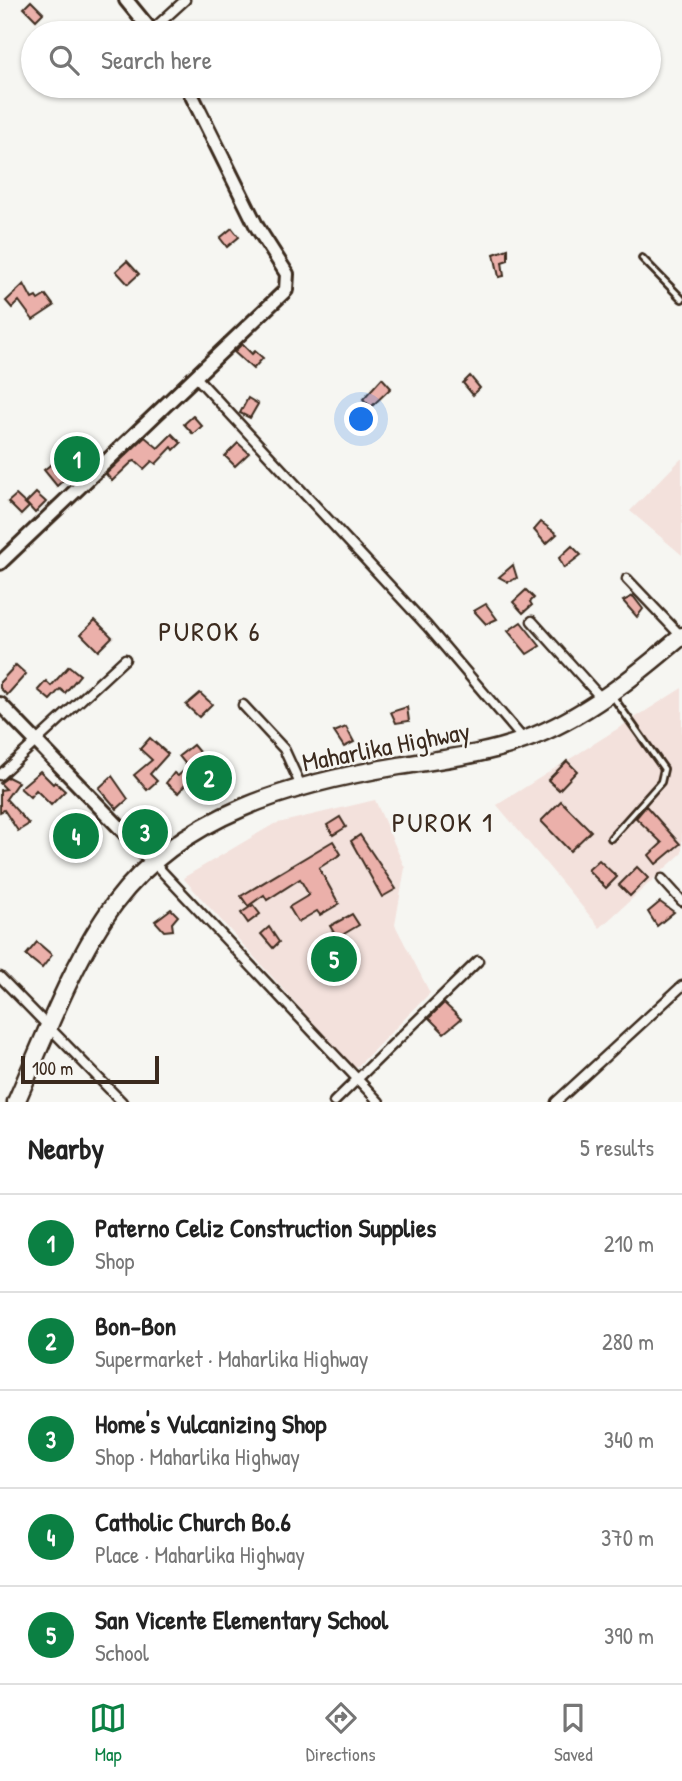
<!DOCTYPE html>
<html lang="en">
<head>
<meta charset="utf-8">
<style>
	body { margin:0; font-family:"Patrick Hand",sans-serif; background:#f6f6f6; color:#222 }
	.scale { position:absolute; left:21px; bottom:18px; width:138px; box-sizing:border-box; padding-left:7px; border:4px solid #3b2a1e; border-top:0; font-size:19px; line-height:24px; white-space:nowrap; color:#3b2a1e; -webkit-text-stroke:5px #f6f6f2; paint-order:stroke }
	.you { position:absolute; left:362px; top:420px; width:24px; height:24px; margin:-18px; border:5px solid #fff; border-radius:50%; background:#1a73e8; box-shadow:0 0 0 10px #1a73e833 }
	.badge { display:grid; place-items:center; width:46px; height:46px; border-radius:50%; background:#0b8043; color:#fff; font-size:23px; font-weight:700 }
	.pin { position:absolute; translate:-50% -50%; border:4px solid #fff; box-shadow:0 2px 7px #0006 }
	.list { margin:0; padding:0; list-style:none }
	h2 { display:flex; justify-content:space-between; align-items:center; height:91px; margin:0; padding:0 28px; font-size:30px }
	h2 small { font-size:23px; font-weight:400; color:#767676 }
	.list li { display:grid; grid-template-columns:46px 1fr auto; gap:21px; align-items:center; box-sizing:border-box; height:98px; padding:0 28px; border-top:2px solid #e0e0e0 }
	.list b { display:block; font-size:26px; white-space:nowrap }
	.list p { margin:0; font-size:23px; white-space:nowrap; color:#767676 }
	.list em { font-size:23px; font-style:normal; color:#767676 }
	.icon { flex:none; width:38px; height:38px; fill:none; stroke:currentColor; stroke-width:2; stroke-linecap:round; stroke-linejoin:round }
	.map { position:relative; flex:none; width:682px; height:1102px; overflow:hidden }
	.search { position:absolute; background:#fff; box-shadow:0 2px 5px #0004; left:21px; right:21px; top:21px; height:77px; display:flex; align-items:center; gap:18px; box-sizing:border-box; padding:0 24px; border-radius:38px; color:#767676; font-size:26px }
	.sheet { height:581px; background:#fff }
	nav { display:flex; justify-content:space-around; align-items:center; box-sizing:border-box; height:98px; border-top:2px solid #e0e0e0; background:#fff; font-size:19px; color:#767676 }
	nav a { display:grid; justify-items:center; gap:4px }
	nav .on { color:#0b8043 }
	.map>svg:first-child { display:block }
	.built { fill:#f3e1dc }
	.building { fill:#ebb0aa; stroke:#3b2a1e; stroke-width:2 }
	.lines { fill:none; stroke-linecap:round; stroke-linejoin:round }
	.lane-casing { stroke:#3b2a1e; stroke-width:10 }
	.street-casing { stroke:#3b2a1e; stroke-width:13 }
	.secondary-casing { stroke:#3b2a1e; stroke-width:18 }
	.highway-casing { stroke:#3b2a1e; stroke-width:21 }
	.lane { stroke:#f6f6f2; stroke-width:4.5 }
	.street { stroke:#f6f6f2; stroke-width:8 }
	.secondary { stroke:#f6f6f2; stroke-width:12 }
	.highway { stroke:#f6f6f2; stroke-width:16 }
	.labels { text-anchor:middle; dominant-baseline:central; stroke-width:5; stroke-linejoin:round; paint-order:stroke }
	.street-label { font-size:26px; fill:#3b2a1e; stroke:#f6f6f2 }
	.neighbourhood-label { font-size:28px; letter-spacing:2px; fill:#3b2a1e; stroke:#f6f6f2 }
</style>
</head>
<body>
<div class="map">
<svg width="682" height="1102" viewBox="0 0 682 1102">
	<rect width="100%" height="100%" fill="#f6f6f2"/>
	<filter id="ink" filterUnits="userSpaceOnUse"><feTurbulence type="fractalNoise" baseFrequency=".0143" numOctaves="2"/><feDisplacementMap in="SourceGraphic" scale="14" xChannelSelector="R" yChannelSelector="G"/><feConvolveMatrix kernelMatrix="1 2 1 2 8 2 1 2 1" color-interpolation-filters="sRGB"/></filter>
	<g filter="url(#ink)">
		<!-- built -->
		<g class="built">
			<path d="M 682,458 L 682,555 L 630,511 Z"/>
			<path d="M 682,688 L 682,853 L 600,928 L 497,805 Z"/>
			<path d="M 375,800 L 405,868 L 395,925 L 430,993 L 355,1069 L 183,878 L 274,824 Z"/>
		</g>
		<!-- building -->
		<g class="building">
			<path d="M 31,1 L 43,13 L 36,20 L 24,8 Z"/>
			<path d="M 232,228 L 239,237 L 227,247 L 220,238 Z"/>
			<path d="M 508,249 L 508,260 L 502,262 L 504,276 L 499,277 L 494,254 Z"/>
			<path d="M 127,261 L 139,274 L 128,284 L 116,271 Z"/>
			<path d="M 24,284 L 32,299 L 36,297 L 38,300 L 46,295 L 54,306 L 33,320 L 19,301 L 12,308 L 6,301 Z"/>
			<path d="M 242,344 L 252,354 L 255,351 L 263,358 L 253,369 L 234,352 Z"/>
			<path d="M 470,376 L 480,388 L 473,395 L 463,383 Z"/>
			<path d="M 382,378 L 391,388 L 371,407 L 363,399 Z"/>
			<path d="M 248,398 L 258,404 L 250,418 L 240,413 Z"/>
			<path d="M 193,416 L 202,426 L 193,434 L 184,424 Z"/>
			<path d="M 172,434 L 181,443 L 174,450 L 172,447 L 156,464 L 152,461 L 144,469 L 135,461 L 132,462 L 112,481 L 106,474 L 145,437 L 158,448 Z"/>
			<path d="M 238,443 L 249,453 L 235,466 L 225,456 Z"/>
			<path d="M 72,461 L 78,467 L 57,486 L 44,470 L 54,462 L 62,471 Z"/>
			<path d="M 36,493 L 46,502 L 35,513 L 26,503 Z"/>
			<path d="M 16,495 L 29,507 L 21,515 L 8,502 Z"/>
			<path d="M 541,522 L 557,534 L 546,544 L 534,530 Z"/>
			<path d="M 572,546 L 581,555 L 564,568 L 559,558 Z"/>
			<path d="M 513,565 L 517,578 L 508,582 L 499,577 Z"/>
			<path d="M 526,590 L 534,598 L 530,602 L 532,605 L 523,613 L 513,602 Z"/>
			<path d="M 633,596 L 643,609 L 637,617 L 623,601 Z"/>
			<path d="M 486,604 L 497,619 L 486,624 L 474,611 Z"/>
			<path d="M 95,620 L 112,637 L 98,651 L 81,634 Z"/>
			<path d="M 521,622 L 540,646 L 527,654 L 508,631 Z"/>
			<path d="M 16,665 L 26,674 L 7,695 L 0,688 L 0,682 Z"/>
			<path d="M 69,666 L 80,675 L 65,693 L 60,689 L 50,700 L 38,690 L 46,681 L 51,686 Z"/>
			<path d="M 200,693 L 212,704 L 199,717 L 186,705 Z"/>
			<path d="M 407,707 L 409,721 L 396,723 L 391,712 Z"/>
			<path d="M 346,727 L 354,742 L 344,747 L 334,732 Z"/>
			<path d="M 150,738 L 168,754 L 150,774 L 157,781 L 147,790 L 134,775 L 152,760 L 140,749 Z"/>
			<path d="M 193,745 L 222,779 L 208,791 L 194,775 L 178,793 L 166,783 L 174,773 L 178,776 L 188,767 L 179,756 Z"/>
			<path d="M 567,761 L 577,771 L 559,790 L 548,780 Z"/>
			<path d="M 40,771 L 53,784 L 55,782 L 65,791 L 51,805 L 36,790 L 30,797 L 20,788 Z"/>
			<path d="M 112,776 L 128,799 L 117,809 L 99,788 Z"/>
			<path d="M 8,777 L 18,782 L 6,799 L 29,824 L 18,831 L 4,810 L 0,812 L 0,790 L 6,789 L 0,783 Z"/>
			<path d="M 561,801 L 591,831 L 570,851 L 541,821 Z"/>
			<path d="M 646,806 L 680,844 L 656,864 L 649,855 L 662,843 L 636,818 Z"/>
			<path d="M 340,817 L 346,827 L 333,835 L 327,825 Z"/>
			<path d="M 73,818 L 93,841 L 78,854 L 58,831 Z"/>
			<path d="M 360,835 L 396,889 L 382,897 L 351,841 Z"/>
			<path d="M 333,841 L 341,854 L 319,868 L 339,904 L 320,915 L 317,911 L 298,922 L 289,907 L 309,895 L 300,879 L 267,900 L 264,895 L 248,906 L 241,896 Z"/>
			<path d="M 599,860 L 617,877 L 606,888 L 588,870 Z"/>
			<path d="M 637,867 L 648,878 L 630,896 L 619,885 Z"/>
			<path d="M 660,902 L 674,912 L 657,926 L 648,912 Z"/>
			<path d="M 253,905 L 260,914 L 248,923 L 241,913 Z"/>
			<path d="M 171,909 L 178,916 L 172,923 L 173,930 L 164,931 L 155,921 Z"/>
			<path d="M 352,914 L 359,925 L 337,938 L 330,926 Z"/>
			<path d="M 269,927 L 279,942 L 273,948 L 261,934 Z"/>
			<path d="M 37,942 L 52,955 L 42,968 L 26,955 Z"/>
			<path d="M 444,1003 L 461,1019 L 444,1033 L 429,1018 Z"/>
		</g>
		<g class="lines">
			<!-- lane casing -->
			<g class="lane-casing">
				<g id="lane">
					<path d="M 642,258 L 682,299"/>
					<path d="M 611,838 L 661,782 L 664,769 L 613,697"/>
				</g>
			</g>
			<!-- street casing -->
			<g class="street-casing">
				<g id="street">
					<path d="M 151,31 L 185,0"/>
					<path d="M 196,377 L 427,626 L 524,740"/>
					<path d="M 627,579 L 681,636"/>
					<path d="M 532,621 L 602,699"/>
					<path d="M 243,705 L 284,749 L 301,786"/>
					<path d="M 0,775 L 125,659"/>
					<path d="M 154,863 L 379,1102"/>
					<path d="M 662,879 L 682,901"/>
					<path d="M 0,977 L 122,1102"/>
					<path d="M 334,1102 L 478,961"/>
					<path d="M 556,1102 L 682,986"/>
				</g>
			</g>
			<!-- secondary casing -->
			<g class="secondary-casing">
				<g id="secondary">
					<path d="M 126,0 L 153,33"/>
					<path d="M 0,563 L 286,290 L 287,274 L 257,227 L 187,86"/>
					<path d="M 0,704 L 154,863"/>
				</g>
			</g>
			<!-- highway casing -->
			<g class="highway-casing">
				<path id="highway" d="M 16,1102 C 44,1039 74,958 115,903 C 182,814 295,783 399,766 C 441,759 484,755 524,740 C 584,718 634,677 682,636"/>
			</g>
			<!-- lane -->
			<use href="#lane" class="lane"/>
			<!-- street -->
			<use href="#street" class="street"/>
			<!-- secondary -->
			<use href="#secondary" class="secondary"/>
			<!-- highway -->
			<use href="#highway" class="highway"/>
		</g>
	</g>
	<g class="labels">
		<!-- street labels -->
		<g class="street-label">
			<text transform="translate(386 746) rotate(-11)">Maharlika Highway</text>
		</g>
		<!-- neighbourhood labels -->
		<g class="neighbourhood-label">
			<text x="210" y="631">PUROK 6</text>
			<text x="443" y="822">PUROK 1</text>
		</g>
	</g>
</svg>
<div class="scale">100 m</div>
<div class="you"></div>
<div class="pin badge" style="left:77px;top:459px">1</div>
<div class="pin badge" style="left:209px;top:778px">2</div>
<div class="pin badge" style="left:145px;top:832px">3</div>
<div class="pin badge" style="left:76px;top:836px">4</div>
<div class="pin badge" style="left:334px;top:959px">5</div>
<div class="search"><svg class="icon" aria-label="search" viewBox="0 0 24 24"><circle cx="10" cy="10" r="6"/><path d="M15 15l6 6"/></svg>Search here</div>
</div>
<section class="sheet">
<h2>Nearby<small>5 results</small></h2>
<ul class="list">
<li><span class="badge">1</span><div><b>Paterno Celiz Construction Supplies</b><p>Shop</p></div><em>210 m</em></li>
<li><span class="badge">2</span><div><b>Bon-Bon</b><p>Supermarket · Maharlika Highway</p></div><em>280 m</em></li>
<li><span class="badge">3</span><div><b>Home's Vulcanizing Shop</b><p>Shop · Maharlika Highway</p></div><em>340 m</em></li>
<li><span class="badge">4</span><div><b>Catholic Church Bo.6</b><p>Place · Maharlika Highway</p></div><em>370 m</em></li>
<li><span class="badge">5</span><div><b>San Vicente Elementary School</b><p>School</p></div><em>390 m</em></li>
</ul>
</section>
<nav>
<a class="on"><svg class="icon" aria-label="map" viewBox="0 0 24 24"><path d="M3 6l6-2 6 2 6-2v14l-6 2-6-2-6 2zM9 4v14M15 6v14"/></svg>Map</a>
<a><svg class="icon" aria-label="directions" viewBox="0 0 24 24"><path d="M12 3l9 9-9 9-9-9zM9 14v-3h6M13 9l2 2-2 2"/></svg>Directions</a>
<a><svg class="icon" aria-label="saved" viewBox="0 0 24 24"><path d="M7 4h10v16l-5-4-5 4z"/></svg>Saved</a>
</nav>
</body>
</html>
